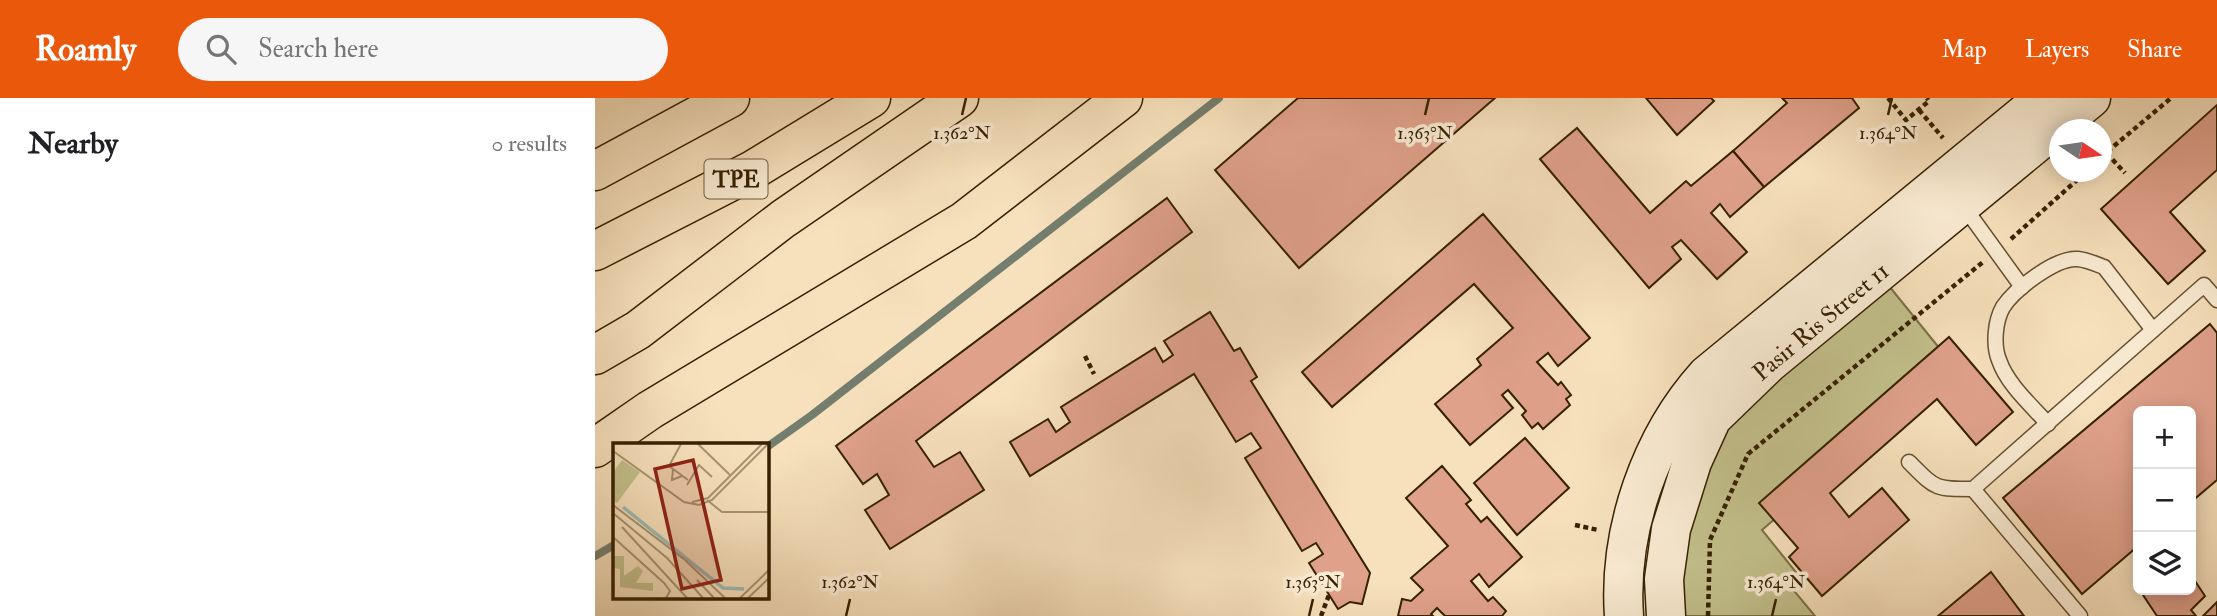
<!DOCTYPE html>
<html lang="en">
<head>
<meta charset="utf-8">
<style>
	body { margin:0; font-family:"IM FELL Double Pica",serif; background:#f6f6f6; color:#202124 }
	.controls { position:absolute; right:21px; bottom:21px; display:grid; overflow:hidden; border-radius:10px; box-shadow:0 4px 18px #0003 }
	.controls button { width:63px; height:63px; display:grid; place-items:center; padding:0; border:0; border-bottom:2px solid #e0e0e0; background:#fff; color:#202124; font:35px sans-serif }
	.compass { position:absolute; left:1454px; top:21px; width:63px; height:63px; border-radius:50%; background:#fff; box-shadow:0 4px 18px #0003; rotate:103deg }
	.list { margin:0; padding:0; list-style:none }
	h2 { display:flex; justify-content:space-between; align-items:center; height:91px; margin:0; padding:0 28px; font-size:30px }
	h2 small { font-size:23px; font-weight:400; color:#757577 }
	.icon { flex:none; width:38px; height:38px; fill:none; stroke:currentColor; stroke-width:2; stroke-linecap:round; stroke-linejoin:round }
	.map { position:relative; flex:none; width:1622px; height:518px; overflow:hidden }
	header { display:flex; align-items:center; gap:42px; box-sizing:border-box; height:98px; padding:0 35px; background:#ea580c; color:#fff }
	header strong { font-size:33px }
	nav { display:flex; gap:38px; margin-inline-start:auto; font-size:24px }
	.search { width:490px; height:63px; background:#f6f6f6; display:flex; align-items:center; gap:18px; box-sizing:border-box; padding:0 24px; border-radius:38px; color:#757577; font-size:26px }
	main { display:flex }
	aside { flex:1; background:#fff }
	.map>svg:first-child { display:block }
	.green { fill:#c3c18d; stroke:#7c7046; stroke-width:2 }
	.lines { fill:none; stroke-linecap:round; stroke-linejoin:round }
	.stream { stroke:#747e6e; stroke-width:8 }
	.building { fill:#e0a18b; stroke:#352000; stroke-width:2 }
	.lane-casing { stroke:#66502f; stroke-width:17 }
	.secondary-casing { stroke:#352000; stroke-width:41 }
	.highway-casing { stroke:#352000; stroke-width:41 }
	.path { stroke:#352000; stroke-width:4.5; stroke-dasharray:5 3.5; stroke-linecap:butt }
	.lane { stroke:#faecd4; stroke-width:14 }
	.secondary { stroke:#faecd4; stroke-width:38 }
	.highway { stroke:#f7e1bd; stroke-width:38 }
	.ticks { fill:none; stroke:#352000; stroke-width:2.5 }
	.labels { text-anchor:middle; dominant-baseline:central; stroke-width:7; stroke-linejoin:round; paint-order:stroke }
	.shield { fill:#faecd4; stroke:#705d40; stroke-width:2 }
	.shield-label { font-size:23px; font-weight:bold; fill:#352000 }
	.street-label { font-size:24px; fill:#352000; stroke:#faecd4 }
	.inset-river { fill:none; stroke:#9ebcb8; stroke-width:3.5 }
	.inset-road { fill:none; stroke:#a99471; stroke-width:2 }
	.view { fill:#8f2418; fill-opacity:0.15; stroke:#8f2418; stroke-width:3.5 }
	.inset-edge { fill:none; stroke:#352000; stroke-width:3.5 }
	.ticks-label { font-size:18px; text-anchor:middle; fill:#352000; stroke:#faecd4; stroke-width:7; stroke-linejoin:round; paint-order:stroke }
</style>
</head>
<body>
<header>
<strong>Roamly</strong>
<div class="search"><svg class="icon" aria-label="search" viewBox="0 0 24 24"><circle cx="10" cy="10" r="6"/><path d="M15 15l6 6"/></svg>Search here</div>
<nav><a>Map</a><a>Layers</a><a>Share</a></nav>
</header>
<main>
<aside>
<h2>Nearby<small>0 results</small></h2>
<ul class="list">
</ul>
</aside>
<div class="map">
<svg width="1622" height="518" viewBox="0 0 1622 518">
	<rect width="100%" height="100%" fill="#f7e1bd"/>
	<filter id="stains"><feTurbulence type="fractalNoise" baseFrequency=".00286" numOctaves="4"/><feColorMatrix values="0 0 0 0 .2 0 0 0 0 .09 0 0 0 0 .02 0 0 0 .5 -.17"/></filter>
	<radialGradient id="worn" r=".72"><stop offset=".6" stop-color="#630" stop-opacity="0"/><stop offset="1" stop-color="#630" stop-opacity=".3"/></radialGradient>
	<!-- green -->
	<path class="green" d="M 1294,188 L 1358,267 L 1167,432 L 1204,478 L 1195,488 L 1220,518 L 1080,518 L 1099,365 L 1118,334 Z"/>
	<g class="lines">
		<!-- stream -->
		<g class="stream">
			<path d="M 172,349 L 217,317 L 624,0"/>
			<path d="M 0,458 L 19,447"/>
		</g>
	</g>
	<!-- building -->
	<g class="building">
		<path d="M 703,0 L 900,0 L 704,170 L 620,72 Z"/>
		<path d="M 1051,0 L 1116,0 L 1119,3 L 1082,37 Z"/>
		<path d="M 1187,0 L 1257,0 L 1264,10 L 1169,89 L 1138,53 L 1192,5 Z"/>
		<path d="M 1622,7 L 1622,72 L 1575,114 L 1610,153 L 1573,186 L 1506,111 Z"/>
		<path d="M 982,30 L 1055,115 L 1091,83 L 1096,88 L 1138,53 L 1169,89 L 1135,119 L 1125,106 L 1116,115 L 1152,154 L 1122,181 L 1086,142 L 1077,149 L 1086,161 L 1054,190 L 945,61 Z"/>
		<path d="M 572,100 L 597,134 L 321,343 L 339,369 L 365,354 L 389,392 L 295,451 L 270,412 L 294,397 L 282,376 L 268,386 L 241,348 Z"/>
		<path d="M 888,116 L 995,240 L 963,268 L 953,255 L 942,264 L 963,287 L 966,284 L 976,297 L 971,301 L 975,307 L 948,331 L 943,325 L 937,330 L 927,317 L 931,313 L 913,292 L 907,297 L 918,310 L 875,347 L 840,306 L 886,267 L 882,261 L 918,230 L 879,186 L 737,309 L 707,274 Z"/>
		<path d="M 615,214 L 639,253 L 645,250 L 662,279 L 656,283 L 775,475 L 767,506 L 755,504 L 743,511 L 714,465 L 728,456 L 721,445 L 707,453 L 650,360 L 666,350 L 656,335 L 641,344 L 599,276 L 435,378 L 415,344 L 453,321 L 461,334 L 475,324 L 466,309 L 560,250 L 568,264 L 578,257 L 569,243 Z"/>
		<path d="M 1615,226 L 1622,235 L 1622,382 L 1596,404 L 1596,313 L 1543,313 L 1543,448 L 1487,496 L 1408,400 Z"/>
		<path d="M 1354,239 L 1418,314 L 1381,347 L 1342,301 L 1235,395 L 1254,419 L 1287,390 L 1314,422 L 1227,498 L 1194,459 L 1203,450 L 1164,405 Z"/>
		<path d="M 930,340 L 974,390 L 922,437 L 879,385 Z"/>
		<path d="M 847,368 L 876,402 L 871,406 L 886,424 L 892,419 L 927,459 L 894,489 L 884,476 L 876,483 L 893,503 L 898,499 L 911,513 L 907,518 L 850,518 L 842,510 L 836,516 L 838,518 L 803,518 L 807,501 L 816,503 L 828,492 L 816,480 L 853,448 L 811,400 Z"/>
		<path d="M 1396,474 L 1429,518 L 1343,518 Z"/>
		<path d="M 1596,477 L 1610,498 L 1596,512 L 1601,518 L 1562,518 L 1548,497 L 1554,492 L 1596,492 Z"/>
		<path d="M 1622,504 L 1622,518 L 1608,518 Z"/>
	</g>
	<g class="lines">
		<!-- lane casing -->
		<g class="lane-casing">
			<g id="lane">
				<path d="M 1367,106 L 1427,189"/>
				<path d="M 1453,326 C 1436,307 1412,286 1404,262 C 1398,247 1400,223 1408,209 C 1420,191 1461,159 1483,161 C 1492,162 1501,166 1509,169 L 1558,232"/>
				<path d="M 1314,364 C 1341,391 1339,391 1378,391 L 1609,187 L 1622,202"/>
				<path d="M 1378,391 L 1485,518"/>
			</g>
		</g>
		<!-- secondary casing -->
		<g class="secondary-casing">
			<g id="secondary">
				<path d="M 1029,518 C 1023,433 1055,340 1112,277 L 1449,0"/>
				<path d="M 1071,518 L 1069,481 L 1076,431 L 1097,364 L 1117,320 L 1174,265 L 1496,0"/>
			</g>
		</g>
		<!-- highway casing -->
		<g class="highway-casing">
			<g id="highway">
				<path d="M 0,73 L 135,0"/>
				<path d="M 0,153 L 158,72 L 276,0"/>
				<path d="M 0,257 L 43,232 L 188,121 L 364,0"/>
				<path d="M 0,350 L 55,312 L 369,123 L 528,0"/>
			</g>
		</g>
		<!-- path -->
		<g class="path">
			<path d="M 1293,0 L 1311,22 L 1334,3 L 1332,0"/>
			<path d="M 1324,12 L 1348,40"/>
			<path d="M 1506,49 L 1530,75"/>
			<path d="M 1506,59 L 1576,0"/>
			<path d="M 1416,141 L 1491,74"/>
			<path d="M 490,258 L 499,276"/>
			<path d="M 980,427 L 1003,432"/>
			<path d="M 726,518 L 734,497"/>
			<path d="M 1113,518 L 1115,442 L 1153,356 L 1388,164"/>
		</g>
		<!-- lane -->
		<use href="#lane" class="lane"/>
		<!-- secondary -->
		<use href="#secondary" class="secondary"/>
		<!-- highway -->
		<use href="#highway" class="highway"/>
	</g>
	<!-- ticks -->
	<path class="ticks" d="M 367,17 L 371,0M 830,17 L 834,0M 1293,17 L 1297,0M 251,518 L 255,501M 714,518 L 718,501M 1177,518 L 1181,501"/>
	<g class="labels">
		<!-- shield labels -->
		<rect class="shield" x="109.5" y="61.5" width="63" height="39" rx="5"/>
		<g class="shield-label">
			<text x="141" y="81">TPE</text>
		</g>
		<!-- street labels -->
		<g class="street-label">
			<text transform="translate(1226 224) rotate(-40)">Pasir Ris Street 11</text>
		</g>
	</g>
	<!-- overview -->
	<g transform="translate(18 345)">
		<rect width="156" height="156" fill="#f7e1bd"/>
		<path d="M 9,17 L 27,29 L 4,60 L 0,57 L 0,29 ZM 0,113 L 11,113 L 11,133 L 25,123 L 30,128 L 23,140 L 40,140 L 40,148 L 7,144 L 7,126 L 0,125 Z" fill="#c3c18d"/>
		<path class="inset-river" d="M 10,64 L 110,145 L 131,146"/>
		<path class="inset-road" d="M 68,1 L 56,23 L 75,37M 85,1 L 117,32M 0,8 L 71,59 L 86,62 L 99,57 L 155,1M 60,26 L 59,37 L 69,33M 74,42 L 86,22 L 99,34M 94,57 L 109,69 L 156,69M 79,59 L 95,55 L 149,1M 0,62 L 72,117 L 112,155M 0,70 L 54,115 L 90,155M 9,84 L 74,155M 0,94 L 51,140 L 57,148 L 53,155M 84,137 L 101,155M 127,155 L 156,127M 135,155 L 156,135"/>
		<path class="view" d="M 80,17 L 108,137 L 69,146 L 42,26 Z"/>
		<rect width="156" height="156" class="inset-edge"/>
	</g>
	<g class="ticks-label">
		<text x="830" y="41">1.363°N</text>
		<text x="367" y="41">1.362°N</text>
		<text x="1293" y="41">1.364°N</text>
		<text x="255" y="490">1.362°N</text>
		<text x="718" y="490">1.363°N</text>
		<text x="1181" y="490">1.364°N</text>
	</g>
	<rect width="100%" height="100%" filter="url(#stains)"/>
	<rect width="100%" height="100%" fill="url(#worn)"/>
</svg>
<div class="controls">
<button>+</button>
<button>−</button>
<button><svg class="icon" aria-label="layers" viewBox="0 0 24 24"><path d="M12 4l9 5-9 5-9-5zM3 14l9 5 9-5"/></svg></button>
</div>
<svg class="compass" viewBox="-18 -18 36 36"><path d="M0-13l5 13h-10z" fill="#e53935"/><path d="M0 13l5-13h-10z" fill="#757577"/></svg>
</div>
</main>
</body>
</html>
